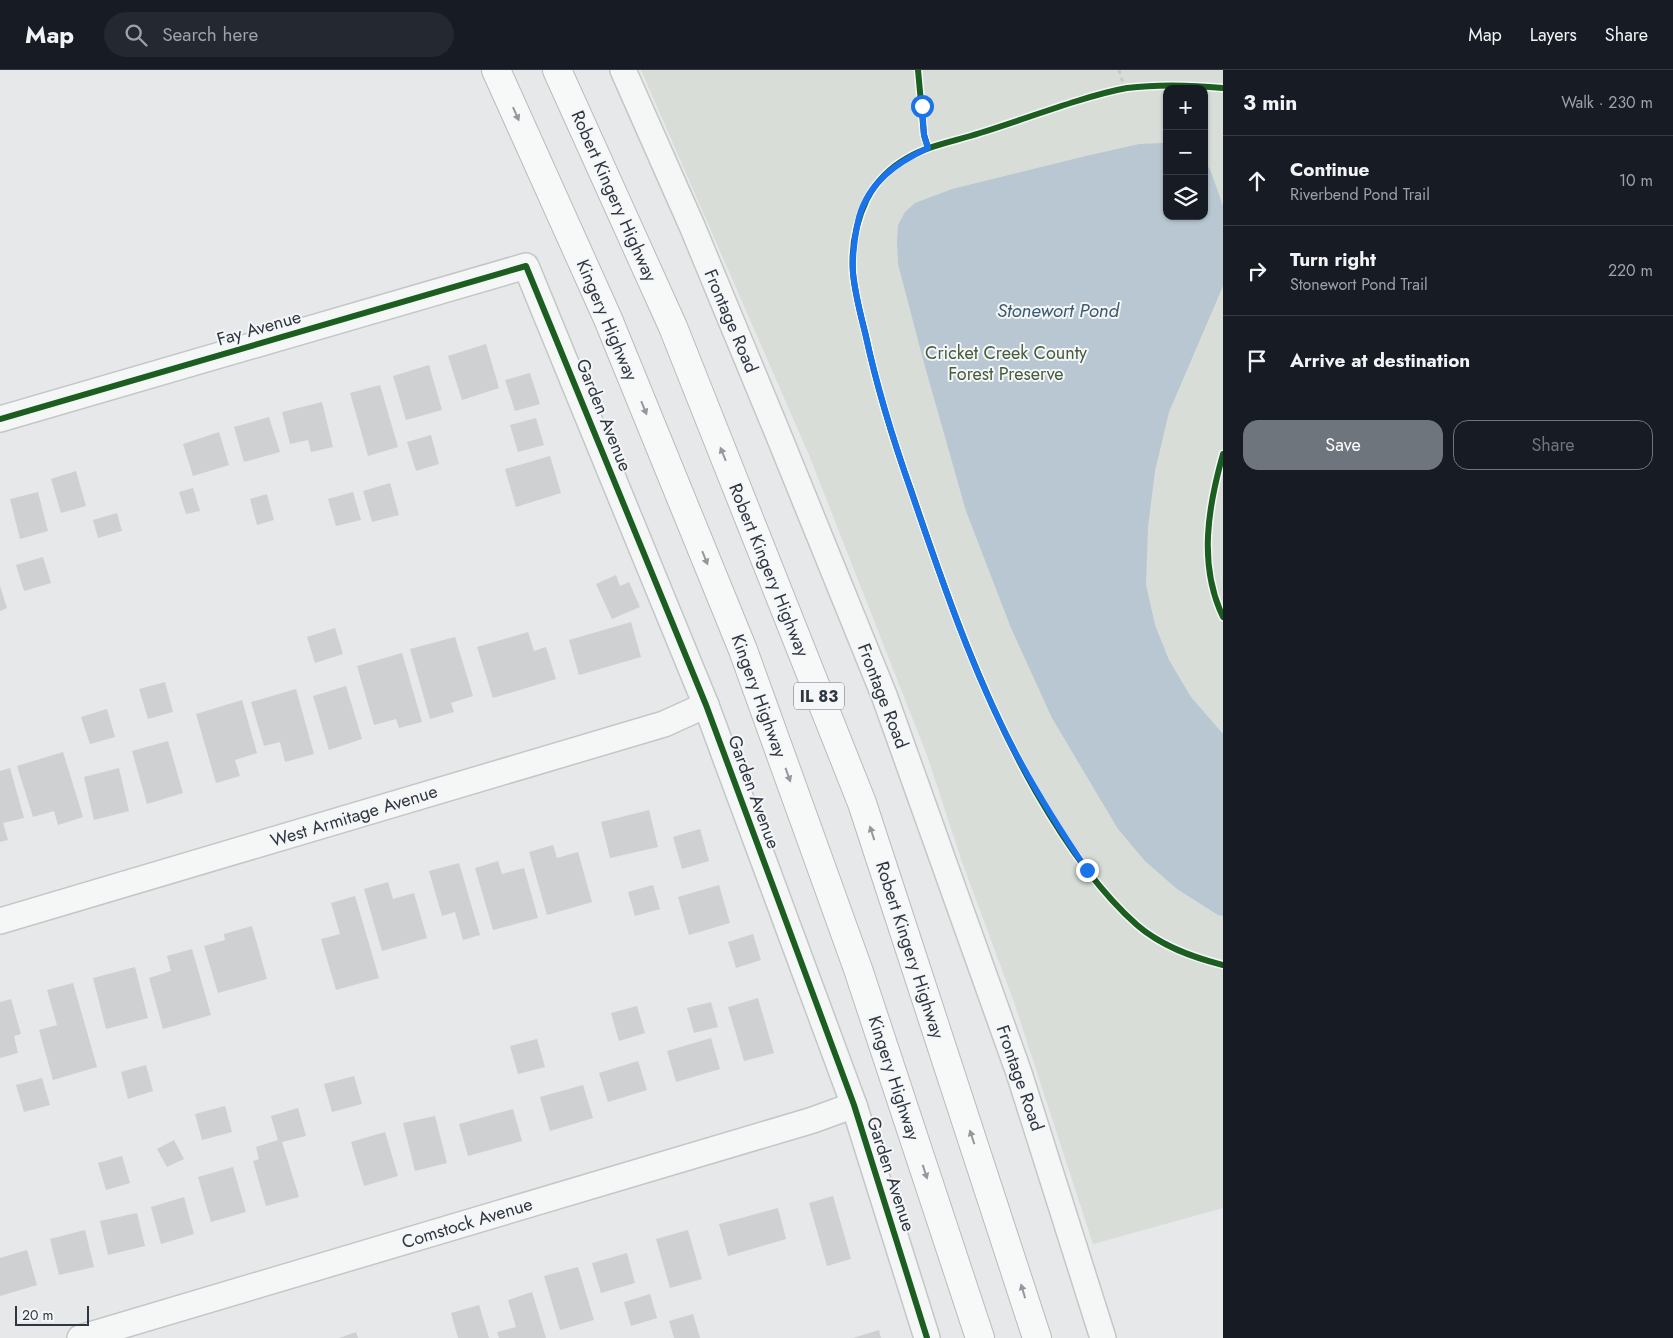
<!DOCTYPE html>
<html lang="en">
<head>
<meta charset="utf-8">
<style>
	body { margin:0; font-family:Jost,sans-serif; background:#242831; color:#f1f3f6 }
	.controls { position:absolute; right:15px; top:15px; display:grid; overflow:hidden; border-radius:10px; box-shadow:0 1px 4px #0004 }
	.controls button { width:45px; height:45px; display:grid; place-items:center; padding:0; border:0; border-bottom:1px solid #363941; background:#171b24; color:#f1f3f6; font:25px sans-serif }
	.scale { position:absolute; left:15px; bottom:12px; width:74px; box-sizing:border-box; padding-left:5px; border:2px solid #2e3742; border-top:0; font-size:14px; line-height:18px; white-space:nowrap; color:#2e3742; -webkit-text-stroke:4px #f4f6f8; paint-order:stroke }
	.stop { position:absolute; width:15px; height:15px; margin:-11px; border:4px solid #1a73e8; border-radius:50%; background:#fff }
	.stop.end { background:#1a73e8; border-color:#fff; box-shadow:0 1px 5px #0008 }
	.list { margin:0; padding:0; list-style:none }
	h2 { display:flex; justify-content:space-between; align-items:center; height:65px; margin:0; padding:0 20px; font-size:21px }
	h2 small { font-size:16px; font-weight:400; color:#9ea1a6 }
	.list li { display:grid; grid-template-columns:32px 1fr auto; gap:15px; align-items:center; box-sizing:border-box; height:90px; padding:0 20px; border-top:1px solid #363941 }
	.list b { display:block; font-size:19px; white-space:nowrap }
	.list p { margin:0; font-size:16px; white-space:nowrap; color:#9ea1a6 }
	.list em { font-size:16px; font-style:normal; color:#9ea1a6 }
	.actions { display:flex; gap:10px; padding:15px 20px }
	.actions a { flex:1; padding:11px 0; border:1px solid #6e757d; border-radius:15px; text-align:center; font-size:18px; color:#6e757d }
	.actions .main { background:#6e757d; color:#fff }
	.icon { flex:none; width:28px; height:28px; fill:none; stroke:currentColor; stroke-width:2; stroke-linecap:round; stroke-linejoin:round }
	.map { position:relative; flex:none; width:1223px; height:1268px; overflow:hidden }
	header { display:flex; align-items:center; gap:30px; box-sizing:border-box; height:70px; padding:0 25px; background:#171b24; border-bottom:1px solid #363941 }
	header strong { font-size:24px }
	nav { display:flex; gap:28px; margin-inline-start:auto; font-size:18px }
	.search { width:350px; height:45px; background:#242831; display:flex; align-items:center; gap:12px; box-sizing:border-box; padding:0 18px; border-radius:28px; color:#9ea1a6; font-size:19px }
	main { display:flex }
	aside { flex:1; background:#171b24 }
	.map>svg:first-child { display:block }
	.green { fill:#d8ddd7; fill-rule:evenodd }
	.water { fill:#b8c7d1 }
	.building { fill:#ced0d2 }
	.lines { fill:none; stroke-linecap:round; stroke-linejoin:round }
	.minor-casing { stroke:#c4c6c8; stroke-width:28 }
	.trunk-casing { stroke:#b9bbbe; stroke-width:30 }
	.path { stroke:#c7c9cc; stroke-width:3; stroke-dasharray:4 4; stroke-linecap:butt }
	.minor { stroke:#f5f6f6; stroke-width:25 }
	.trunk { stroke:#f7f8f8; stroke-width:28 }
	.cycleway-casing { stroke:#f4f6f8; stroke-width:9 }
	.cycleway { stroke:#1b5e20; stroke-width:6 }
	.oneway { fill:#92989d }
	.route { stroke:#1a73e8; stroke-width:6 }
	.labels { text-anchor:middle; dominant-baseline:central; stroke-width:4; stroke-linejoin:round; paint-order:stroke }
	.shield { fill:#f4f6f8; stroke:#697079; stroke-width:1 }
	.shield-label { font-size:16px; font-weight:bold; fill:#2e3742 }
	.street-label { font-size:18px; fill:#2e3742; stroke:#f4f6f8 }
	.park-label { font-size:18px; fill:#465c3d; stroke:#f4f6f8 }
	.water-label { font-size:19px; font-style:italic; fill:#3c5a71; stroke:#f4f6f8 }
</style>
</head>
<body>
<header>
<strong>Map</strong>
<div class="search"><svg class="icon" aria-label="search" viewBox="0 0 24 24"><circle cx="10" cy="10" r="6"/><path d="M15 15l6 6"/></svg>Search here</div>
<nav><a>Map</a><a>Layers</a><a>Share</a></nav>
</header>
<main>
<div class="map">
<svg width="1223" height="1268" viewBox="0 0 1223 1268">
	<rect width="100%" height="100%" fill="#e6e8ea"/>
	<!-- green -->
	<path class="green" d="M 641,0 L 1223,0 L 1223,1138 L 1093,1174 L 1014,932 L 961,789 L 928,688 L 809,385 ZM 1167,19 L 1204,19 L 1204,146 L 1167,146 Z"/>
	<!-- water -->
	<path class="water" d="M 1163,73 L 1167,73 L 1167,146 L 1204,146 L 1204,92 L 1210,99 L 1223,136 L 1223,216 L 1169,342 L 1155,401 L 1148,457 L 1146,515 L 1155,555 L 1169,590 L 1191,627 L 1223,664 L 1223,846 L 1218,845 L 1177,819 L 1145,791 L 1118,759 L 1052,648 L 1011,558 L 966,441 L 924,293 L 898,194 L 897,171 L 898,155 L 905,142 L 915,133 L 952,119 L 1086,86 L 1139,74 Z"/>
	<!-- building -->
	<g class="building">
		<path d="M 486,274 L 499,318 L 462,330 L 448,286 Z"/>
		<path d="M 429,295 L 442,340 L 406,350 L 393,306 Z"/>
		<path d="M 530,303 L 540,334 L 515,341 L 505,310 Z"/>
		<path d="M 380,315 L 398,377 L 368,386 L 350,323 Z"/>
		<path d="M 322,332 L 333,377 L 311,382 L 308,370 L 290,374 L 282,342 Z"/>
		<path d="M 269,347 L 280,382 L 244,392 L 234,357 Z"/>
		<path d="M 536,348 L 544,375 L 518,382 L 510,355 Z"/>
		<path d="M 219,362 L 229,395 L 193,406 L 183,374 Z"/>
		<path d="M 431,365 L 439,394 L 416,401 L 407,372 Z"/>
		<path d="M 550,386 L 561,423 L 516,437 L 505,399 Z"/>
		<path d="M 76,401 L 86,436 L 61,443 L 51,409 Z"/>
		<path d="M 390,413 L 399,445 L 372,452 L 363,421 Z"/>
		<path d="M 193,418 L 200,441 L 186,444 L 179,422 Z"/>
		<path d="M 38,422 L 48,461 L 20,469 L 10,429 Z"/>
		<path d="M 353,422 L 361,450 L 336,456 L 328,429 Z"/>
		<path d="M 267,424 L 274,450 L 257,455 L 250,429 Z"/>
		<path d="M 117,443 L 122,461 L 98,468 L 93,450 Z"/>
		<path d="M 43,487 L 51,513 L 24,521 L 16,495 Z"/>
		<path d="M 616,505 L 620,516 L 629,512 L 640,537 L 612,549 L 596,514 Z"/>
		<path d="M 0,516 L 7,538 L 0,541 Z"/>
		<path d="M 631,552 L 641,587 L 579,605 L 569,570 Z"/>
		<path d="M 335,558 L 343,584 L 315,593 L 307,567 Z"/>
		<path d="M 528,562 L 534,581 L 546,577 L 556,609 L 493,628 L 477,577 Z"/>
		<path d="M 455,567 L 473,626 L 451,633 L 454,642 L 430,649 L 410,579 Z"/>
		<path d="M 402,583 L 422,652 L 399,658 L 396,649 L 374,655 L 357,596 Z"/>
		<path d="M 165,612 L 173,642 L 148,649 L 139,619 Z"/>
		<path d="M 346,616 L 362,669 L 329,680 L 313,626 Z"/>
		<path d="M 296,619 L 314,684 L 285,692 L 280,672 L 264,676 L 251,632 Z"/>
		<path d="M 242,630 L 257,683 L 235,690 L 240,706 L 216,713 L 196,644 Z"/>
		<path d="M 107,639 L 115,667 L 90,674 L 81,647 Z"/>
		<path d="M 168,671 L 183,723 L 147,734 L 132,681 Z"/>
		<path d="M 63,682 L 83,747 L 58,755 L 54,741 L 33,747 L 17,696 Z"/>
		<path d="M 10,698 L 24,748 L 3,753 L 8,770 L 0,772 L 0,701 Z"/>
		<path d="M 119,698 L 129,741 L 94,750 L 84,707 Z"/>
		<path d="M 649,740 L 658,777 L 610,788 L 601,752 Z"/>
		<path d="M 700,759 L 709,791 L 682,799 L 673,767 Z"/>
		<path d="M 553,775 L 557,788 L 578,782 L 592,832 L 547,845 L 529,782 Z"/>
		<path d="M 498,791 L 502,804 L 524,798 L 538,848 L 493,860 L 475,798 Z"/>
		<path d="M 459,793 L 480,865 L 463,870 L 455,842 L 442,846 L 429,801 Z"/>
		<path d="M 388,812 L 393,829 L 414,823 L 427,868 L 382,881 L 364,819 Z"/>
		<path d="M 653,815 L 660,839 L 635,846 L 628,822 Z"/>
		<path d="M 719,815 L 730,853 L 689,865 L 678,827 Z"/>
		<path d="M 355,826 L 379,908 L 336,920 L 321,869 L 340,864 L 331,833 Z"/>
		<path d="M 252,856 L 267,909 L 218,923 L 204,876 L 225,870 L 224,864 Z"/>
		<path d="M 753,864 L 761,890 L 736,898 L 728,872 Z"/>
		<path d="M 192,879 L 211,945 L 163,959 L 149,908 L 171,901 L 167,886 Z"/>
		<path d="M 135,897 L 148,948 L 106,959 L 93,908 Z"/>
		<path d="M 73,913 L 97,997 L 53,1010 L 39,960 L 57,955 L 47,920 Z"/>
		<path d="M 758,928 L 774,983 L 744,991 L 728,937 Z"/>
		<path d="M 11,929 L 21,964 L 14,966 L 18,983 L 0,988 L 0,932 Z"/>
		<path d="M 711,932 L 718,957 L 694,963 L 687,938 Z"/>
		<path d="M 637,936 L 645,963 L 619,971 L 611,943 Z"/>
		<path d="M 711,968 L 720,999 L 676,1012 L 667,981 Z"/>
		<path d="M 537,969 L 545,997 L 518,1004 L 510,976 Z"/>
		<path d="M 638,991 L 647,1020 L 608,1032 L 599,1003 Z"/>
		<path d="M 146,995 L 153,1021 L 128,1029 L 121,1002 Z"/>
		<path d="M 354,1006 L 362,1034 L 332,1042 L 324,1014 Z"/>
		<path d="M 42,1008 L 50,1035 L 24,1042 L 16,1015 Z"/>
		<path d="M 583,1015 L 593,1048 L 550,1061 L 540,1027 Z"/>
		<path d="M 225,1036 L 232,1062 L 202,1070 L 195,1044 Z"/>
		<path d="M 298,1038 L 306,1066 L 282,1072 L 299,1127 L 266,1136 L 253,1091 L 259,1089 L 256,1077 L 278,1070 L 271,1046 Z"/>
		<path d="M 513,1039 L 522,1071 L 468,1086 L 459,1054 Z"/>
		<path d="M 435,1046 L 447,1093 L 415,1101 L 403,1053 Z"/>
		<path d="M 385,1062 L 398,1106 L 364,1116 L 351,1072 Z"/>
		<path d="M 174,1070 L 184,1089 L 167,1097 L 157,1079 Z"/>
		<path d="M 122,1086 L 130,1113 L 106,1120 L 98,1093 Z"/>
		<path d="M 233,1097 L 246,1142 L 211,1152 L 198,1107 Z"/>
		<path d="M 833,1126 L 851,1189 L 827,1196 L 809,1133 Z"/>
		<path d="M 184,1127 L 194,1164 L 161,1174 L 151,1137 Z"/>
		<path d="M 778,1138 L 786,1169 L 728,1186 L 719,1154 Z"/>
		<path d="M 137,1143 L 145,1176 L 108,1185 L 100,1151 Z"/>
		<path d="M 85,1160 L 94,1197 L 59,1205 L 50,1169 Z"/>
		<path d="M 688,1160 L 702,1209 L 670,1218 L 656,1169 Z"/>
		<path d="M 27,1180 L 37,1215 L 0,1226 L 0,1188 Z"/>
		<path d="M 627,1183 L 635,1213 L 601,1223 L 592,1193 Z"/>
		<path d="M 578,1197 L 594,1250 L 560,1260 L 544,1206 Z"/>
		<path d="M 532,1222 L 546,1268 L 499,1268 L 497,1262 L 516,1257 L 508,1230 Z"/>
		<path d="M 650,1224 L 657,1248 L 631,1256 L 624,1232 Z"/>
		<path d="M 479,1235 L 489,1268 L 458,1268 L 451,1243 Z"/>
		<path d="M 693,1244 L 700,1268 L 674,1268 L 669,1251 Z"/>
		<path d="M 879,1260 L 881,1268 L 853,1268 Z"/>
		<path d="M 356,1262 L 358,1268 L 339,1268 Z"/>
	</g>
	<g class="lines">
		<!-- minor casing -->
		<g class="minor-casing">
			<g id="minor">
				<path d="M 623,0 L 692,156 L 776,359 L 884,625 L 1019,1003 L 1103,1268"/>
				<path d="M 0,349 L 526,196 L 706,635 L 854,1035 L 927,1268"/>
				<path d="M 0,851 L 664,654 L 706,635"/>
				<path d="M 80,1268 L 813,1050 L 854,1035"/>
			</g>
		</g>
		<!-- trunk casing -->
		<g class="trunk-casing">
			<g id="trunk">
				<path d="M 496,0 L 608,249 L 743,580 L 858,899 L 980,1268"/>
				<path d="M 557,0 L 673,257 L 862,733 L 1037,1268"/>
			</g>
		</g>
		<!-- path -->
		<path class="path" d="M 1119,0 L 1125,19"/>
		<!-- minor -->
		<use href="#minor" class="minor"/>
		<!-- trunk -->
		<use href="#trunk" class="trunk"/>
		<!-- cycleway casing -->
		<g class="cycleway-casing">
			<g id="cycleway">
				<path d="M 918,0 L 924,65 L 928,78"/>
				<path d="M 1223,18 C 1191,15 1159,14 1127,18 C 1110,21 1093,26 1077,31 C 1045,41 1012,53 980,63 C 956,71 929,75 907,88 C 891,97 876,112 867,129 C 856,152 851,178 853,203 C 855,225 861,246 866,266 C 877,319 893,370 911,420 C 946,524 982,627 1036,722 C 1063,769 1096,819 1137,855 C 1161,876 1192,887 1223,895"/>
				<path d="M 0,349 L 526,196 L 706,635 L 854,1035 L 927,1268"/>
				<path d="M 1223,384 C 1208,437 1198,495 1223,547"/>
			</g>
		</g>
		<!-- cycleway -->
		<use href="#cycleway" class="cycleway"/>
	</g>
	<!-- one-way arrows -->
	<defs><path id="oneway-solid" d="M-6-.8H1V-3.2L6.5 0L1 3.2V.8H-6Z" transform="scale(1.25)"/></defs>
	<g class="oneway">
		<use href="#oneway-solid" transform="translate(516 44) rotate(66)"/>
		<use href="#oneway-solid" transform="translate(644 338) rotate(68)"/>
		<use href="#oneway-solid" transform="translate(723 384) rotate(-112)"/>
		<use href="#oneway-solid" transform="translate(705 488) rotate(68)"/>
		<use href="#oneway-solid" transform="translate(788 705) rotate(70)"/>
		<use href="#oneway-solid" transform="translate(872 763) rotate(-108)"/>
		<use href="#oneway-solid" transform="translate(972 1067) rotate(-108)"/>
		<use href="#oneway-solid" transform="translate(925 1102) rotate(72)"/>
		<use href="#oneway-solid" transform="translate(1023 1221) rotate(-107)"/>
	</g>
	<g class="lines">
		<!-- route -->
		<path class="route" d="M 922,36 L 924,65 L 928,78 C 896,93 869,112 859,147 C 855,165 852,185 853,203 C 855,223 860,243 865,263 C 877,317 893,369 911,421 C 941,508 970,595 1012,676 C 1034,719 1060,760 1087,800"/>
	</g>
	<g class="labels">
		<!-- shield labels -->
		<rect class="shield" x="794" y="612.5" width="50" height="27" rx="4"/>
		<g class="shield-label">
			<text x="819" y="626">IL 83</text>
		</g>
		<!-- street labels -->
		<g class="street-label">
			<text transform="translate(614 126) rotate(66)">Robert Kingery Highway</text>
			<text transform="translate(607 250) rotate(67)">Kingery Highway</text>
			<text transform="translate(731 251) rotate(67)">Frontage Road</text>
			<text transform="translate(259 258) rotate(-16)">Fay Avenue</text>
			<text transform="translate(604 345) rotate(68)">Garden Avenue</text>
			<text transform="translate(769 500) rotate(68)">Robert Kingery Highway</text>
			<text transform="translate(759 626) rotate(70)">Kingery Highway</text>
			<text transform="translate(883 626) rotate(69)">Frontage Road</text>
			<text transform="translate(754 722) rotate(70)">Garden Avenue</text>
			<text transform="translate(354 746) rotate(-17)">West Armitage Avenue</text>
			<text transform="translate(910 880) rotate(72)">Robert Kingery Highway</text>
			<text transform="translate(894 1008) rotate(72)">Kingery Highway</text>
			<text transform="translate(1020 1008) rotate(71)">Frontage Road</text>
			<text transform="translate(891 1104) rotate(72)">Garden Avenue</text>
			<text transform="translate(467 1153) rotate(-17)">Comstock Avenue</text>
		</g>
		<!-- park labels -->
		<g class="park-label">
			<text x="1006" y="283">Cricket Creek County<tspan x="1006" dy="21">Forest Preserve</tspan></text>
		</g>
		<!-- water labels -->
		<g class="water-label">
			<text x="1058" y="240">Stonewort Pond</text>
		</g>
	</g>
</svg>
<div class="controls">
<button>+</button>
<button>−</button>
<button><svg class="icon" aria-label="layers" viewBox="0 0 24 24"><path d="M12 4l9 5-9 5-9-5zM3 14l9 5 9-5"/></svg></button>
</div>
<div class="scale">20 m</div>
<div class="stop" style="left:922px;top:36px"></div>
<div class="stop end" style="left:1087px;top:800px"></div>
</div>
<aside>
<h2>3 min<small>Walk · 230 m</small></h2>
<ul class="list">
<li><svg class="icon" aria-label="ahead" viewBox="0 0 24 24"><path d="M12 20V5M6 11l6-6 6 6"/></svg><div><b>Continue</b><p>Riverbend Pond Trail</p></div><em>10 m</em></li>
<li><svg class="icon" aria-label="right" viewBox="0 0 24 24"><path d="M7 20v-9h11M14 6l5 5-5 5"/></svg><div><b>Turn right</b><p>Stonewort Pond Trail</p></div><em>220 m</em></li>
<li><svg class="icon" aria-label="arrive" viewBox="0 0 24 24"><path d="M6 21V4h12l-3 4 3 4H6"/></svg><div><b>Arrive at destination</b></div></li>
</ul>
<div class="actions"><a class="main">Save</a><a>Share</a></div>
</aside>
</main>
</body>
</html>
